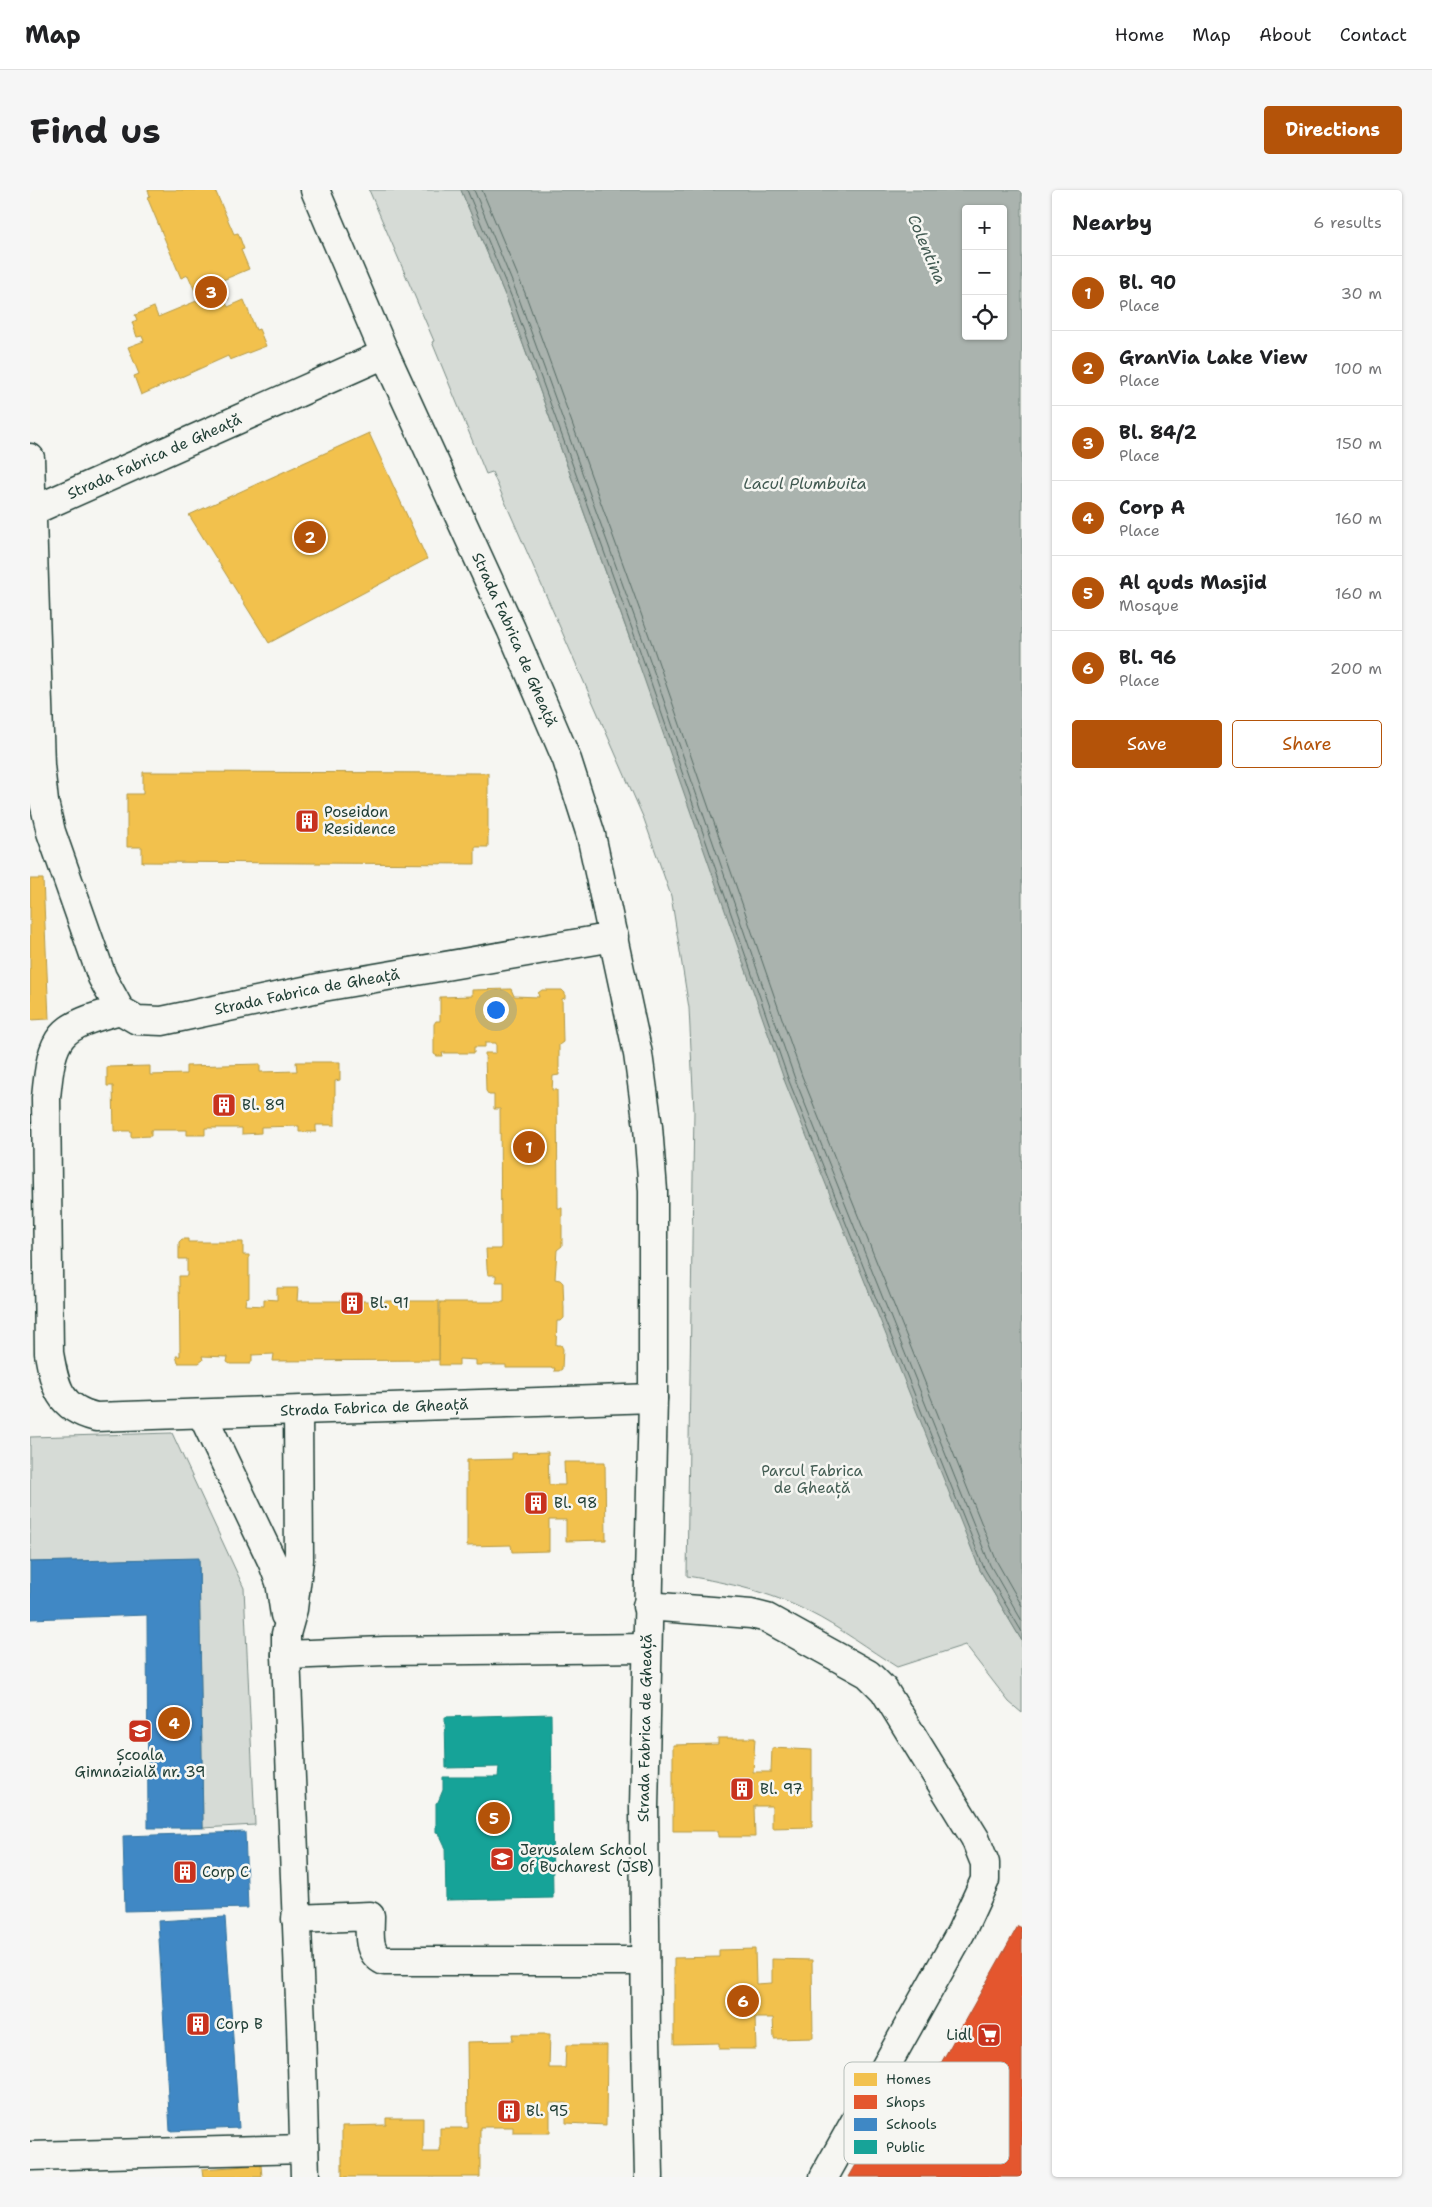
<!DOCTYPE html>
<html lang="en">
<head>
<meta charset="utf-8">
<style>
	body { margin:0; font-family:"Shantell Sans",sans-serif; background:#f6f6f6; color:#202124 }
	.controls { position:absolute; right:15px; top:15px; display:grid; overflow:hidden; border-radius:5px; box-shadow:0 1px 4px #0004 }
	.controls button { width:45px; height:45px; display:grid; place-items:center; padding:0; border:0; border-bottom:1px solid #e0e0e0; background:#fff; color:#202124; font:25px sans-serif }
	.you { position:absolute; left:465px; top:819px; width:18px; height:18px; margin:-12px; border:4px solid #fff; border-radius:50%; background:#1a73e8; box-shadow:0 0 0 8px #1a73e833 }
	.badge { display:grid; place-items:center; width:32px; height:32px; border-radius:50%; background:#b45309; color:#fff; font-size:16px; font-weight:700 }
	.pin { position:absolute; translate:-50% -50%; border:2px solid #fff; box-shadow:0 1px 5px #0006 }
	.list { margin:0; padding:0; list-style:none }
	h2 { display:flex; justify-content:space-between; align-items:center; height:65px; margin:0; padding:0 20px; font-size:21px }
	h2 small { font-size:16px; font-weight:400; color:#757577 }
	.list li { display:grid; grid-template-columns:32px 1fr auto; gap:15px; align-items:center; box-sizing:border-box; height:75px; padding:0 20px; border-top:1px solid #e0e0e0 }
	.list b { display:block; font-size:19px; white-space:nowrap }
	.list p { margin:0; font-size:16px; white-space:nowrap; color:#757577 }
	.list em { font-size:16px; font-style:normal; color:#757577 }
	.actions { display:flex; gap:10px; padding:15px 20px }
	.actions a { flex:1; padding:11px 0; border:1px solid #b45309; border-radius:5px; text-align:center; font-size:18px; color:#b45309 }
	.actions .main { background:#b45309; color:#fff }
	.icon { flex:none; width:28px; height:28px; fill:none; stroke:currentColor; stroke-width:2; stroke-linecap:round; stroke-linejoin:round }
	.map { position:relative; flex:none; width:992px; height:1987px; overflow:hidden; border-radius:5px }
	header { display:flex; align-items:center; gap:30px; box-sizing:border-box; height:70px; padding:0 25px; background:#fff; border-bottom:1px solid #e0e0e0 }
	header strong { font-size:24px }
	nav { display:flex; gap:28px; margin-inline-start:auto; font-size:18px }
	.intro { display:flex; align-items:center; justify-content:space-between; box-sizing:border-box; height:120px; padding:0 30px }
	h1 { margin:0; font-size:35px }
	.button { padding:12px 22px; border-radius:5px; background:#b45309; color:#fff; font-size:18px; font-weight:700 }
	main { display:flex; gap:30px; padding:0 30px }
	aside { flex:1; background:#fff; border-radius:5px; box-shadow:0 1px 4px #0004 }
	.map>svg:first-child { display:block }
	.green { fill:#d6dbd6; stroke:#7a8c85 }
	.water { fill:#aab3ae; stroke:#72847d; fill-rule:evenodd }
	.homes { fill:#f2c14e; stroke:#b39946 }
	.shops { fill:#e4572e; stroke:#a94f30 }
	.schools { fill:#3f88c5; stroke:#35729a }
	.public { fill:#17a398; stroke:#19847a }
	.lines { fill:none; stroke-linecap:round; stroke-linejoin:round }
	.shore { stroke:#576c65; stroke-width:1 }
	.minor-casing { stroke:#1f3d34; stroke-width:31 }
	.minor { stroke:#f6f6f2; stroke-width:28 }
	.labels { text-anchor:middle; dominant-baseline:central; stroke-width:5; stroke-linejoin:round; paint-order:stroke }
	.street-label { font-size:15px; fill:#1f3d34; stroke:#f6f6f2 }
	.poi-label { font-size:15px; fill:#1f3d34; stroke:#f6f6f2; text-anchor:start }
	.park-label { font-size:15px; fill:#445d54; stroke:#f6f6f2 }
	.water-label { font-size:16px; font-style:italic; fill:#425a52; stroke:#f6f6f2 }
	.key { fill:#f6f6f2; stroke:#b6beb9; stroke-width:1 }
	.key-label { font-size:14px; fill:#1f3d34 }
</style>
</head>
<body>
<header>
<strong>Map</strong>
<nav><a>Home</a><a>Map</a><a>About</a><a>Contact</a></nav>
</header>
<div class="intro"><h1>Find us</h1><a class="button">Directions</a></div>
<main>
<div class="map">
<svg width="992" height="1987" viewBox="0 0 992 1987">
	<rect width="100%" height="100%" fill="#f6f6f2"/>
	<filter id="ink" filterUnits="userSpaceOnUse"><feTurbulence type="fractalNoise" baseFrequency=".02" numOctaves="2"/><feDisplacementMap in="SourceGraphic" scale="10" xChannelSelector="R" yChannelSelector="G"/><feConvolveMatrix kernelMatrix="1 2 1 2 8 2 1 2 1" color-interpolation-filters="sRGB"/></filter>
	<g filter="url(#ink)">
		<!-- green -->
		<g class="green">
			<path d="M 339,0 L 431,0 L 477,110 L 601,452 L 950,1380 L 992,1451 L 992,1523 L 979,1512 L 935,1455 L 867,1477 C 838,1459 809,1437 779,1422 C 740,1402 699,1393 657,1386 L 664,920 L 659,818 L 641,706 L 614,629 L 462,282 L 456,284 L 402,152 L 404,151 Z"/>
			<path d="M 142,1243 L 214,1398 L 225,1635 L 173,1638 L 169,1369 L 0,1372 L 0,1247 Z"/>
		</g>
		<!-- water -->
		<path class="water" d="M 431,0 L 992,0 L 992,1451 L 950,1380 L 755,892 L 604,460 L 477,110 ZM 936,19 L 973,19 L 973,146 L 936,146 Z"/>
		<!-- homes -->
		<g class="homes">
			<path d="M 118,0 L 185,0 L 204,44 L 208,43 L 214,59 L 211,60 L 219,79 L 188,92 L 189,96 L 193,94 L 199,109 L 195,111 L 198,117 L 214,110 L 226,140 L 229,139 L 236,156 L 200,170 L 198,166 L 111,205 L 104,186 L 109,184 L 98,157 L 114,151 L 112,146 L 107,147 L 102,132 L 107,130 L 105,125 L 124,117 L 128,127 L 169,110 L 158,85 L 151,88 L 117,7 L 120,6 Z"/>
			<path d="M 339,243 L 397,369 L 239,453 L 159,325 Z"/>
			<path d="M 113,582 L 458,583 L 458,657 L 445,657 L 445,674 L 112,672 L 112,657 L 97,657 L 97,604 L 113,604 Z"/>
			<path d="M 0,689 L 13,689 L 19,829 L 0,830 Z"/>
			<path d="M 481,799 L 484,806 L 509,807 L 508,803 L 512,800 L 532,800 L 535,803 L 535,808 L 532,809 L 533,852 L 529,855 L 529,885 L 523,886 L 522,900 L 527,900 L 528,1018 L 532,1018 L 532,1056 L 527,1060 L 525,1089 L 530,1090 L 533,1093 L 534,1118 L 534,1128 L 531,1131 L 527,1131 L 526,1155 L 531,1155 L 533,1159 L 532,1179 L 529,1181 L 524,1181 L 525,1178 L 476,1178 L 476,1175 L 446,1175 L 446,1170 L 429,1169 L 429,1175 L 409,1175 L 410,1112 L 474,1112 L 474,1092 L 466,1092 L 466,1085 L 458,1085 L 457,1078 L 456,1059 L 471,1059 L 470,919 L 464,919 L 464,905 L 459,905 L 456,901 L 455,863 L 466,863 L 466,853 L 455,853 L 455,857 L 444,857 L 444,863 L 412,863 L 413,866 L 407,866 L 404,864 L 404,834 L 406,831 L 410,831 L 410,807 L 442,806 L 442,800 Z"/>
			<path d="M 266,872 L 310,872 L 310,890 L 305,891 L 305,935 L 286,935 L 286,942 L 269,942 L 269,936 L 231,937 L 231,943 L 212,944 L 212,938 L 175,938 L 175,945 L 157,945 L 157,940 L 121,940 L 121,946 L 101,947 L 101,941 L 84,941 L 83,896 L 77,896 L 77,877 L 120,876 L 120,885 L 156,884 L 156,876 L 230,874 L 230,882 L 267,881 Z"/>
			<path d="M 152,1049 L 158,1049 L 158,1052 L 213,1052 L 213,1065 L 219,1065 L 219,1107 L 216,1108 L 215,1115 L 234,1116 L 234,1109 L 247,1110 L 247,1098 L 268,1098 L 267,1111 L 409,1111 L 409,1170 L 243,1171 L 244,1164 L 222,1165 L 222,1171 L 220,1174 L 200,1174 L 197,1172 L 198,1167 L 172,1166 L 173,1170 L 169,1173 L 148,1173 L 146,1166 L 150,1166 L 149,1086 L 157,1086 L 157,1069 L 149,1069 L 149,1052 Z"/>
			<path d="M 518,1262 L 519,1295 L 535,1295 L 534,1272 L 575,1272 L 576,1350 L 536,1351 L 536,1330 L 519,1330 L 519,1361 L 482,1362 L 481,1355 L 437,1356 L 437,1270 L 482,1269 L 482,1263 Z"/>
			<path d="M 688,1548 L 725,1548 L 723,1582 L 741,1582 L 742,1558 L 782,1560 L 782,1637 L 742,1638 L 742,1616 L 724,1616 L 725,1647 L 688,1647 L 688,1641 L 643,1641 L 643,1555 L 688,1554 Z"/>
			<path d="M 725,1759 L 726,1794 L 742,1793 L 742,1769 L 782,1770 L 783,1848 L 744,1849 L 743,1828 L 725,1828 L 726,1859 L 689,1859 L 689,1853 L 644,1854 L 644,1768 L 689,1767 L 689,1760 Z"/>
			<path d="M 482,1844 L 520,1844 L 519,1878 L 535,1878 L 536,1855 L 577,1855 L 576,1935 L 536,1933 L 536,1913 L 520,1913 L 520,1943 L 483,1943 L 483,1937 L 450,1937 L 450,1987 L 312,1987 L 312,1936 L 356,1935 L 356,1928 L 393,1928 L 393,1962 L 410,1962 L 410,1938 L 438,1938 L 437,1852 L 483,1851 Z"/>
			<path d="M 231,1975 L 232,1987 L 173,1987 L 172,1979 Z"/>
		</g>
		<!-- shops -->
		<path class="shops" d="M 988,1736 L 992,1738 L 992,1987 L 819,1987 L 839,1952 L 860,1964 Z"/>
		<!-- schools -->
		<g class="schools">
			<path d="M 169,1368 L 173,1638 L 118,1638 L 117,1425 L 0,1429 L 0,1372 Z"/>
			<path d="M 215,1642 L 218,1718 L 95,1721 L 93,1646 Z"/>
			<path d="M 195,1727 L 209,1938 L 140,1941 L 128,1731 Z"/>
		</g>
		<!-- public -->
		<path class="public" d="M 521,1524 L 523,1708 L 416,1710 L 415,1656 L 409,1643 L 406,1642 L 406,1613 L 408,1612 L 413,1600 L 413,1587 L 468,1587 L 469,1577 L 416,1578 L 415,1527 Z"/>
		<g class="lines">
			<!-- shore -->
			<g class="shore">
				<path d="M 437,0 L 482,108 L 609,458 L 759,891 L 954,1378 L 992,1442"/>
				<path d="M 444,0 L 488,106 L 615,456 L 765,889 L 960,1375 L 992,1431"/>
				<path d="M 452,0 L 495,103 L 622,454 L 772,886 L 967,1372 L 992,1416"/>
			</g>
			<!-- minor casing -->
			<g class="minor-casing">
				<g id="minor">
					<path id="s1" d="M 285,0 L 355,164 L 481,439 L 537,570 L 561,645 L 608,864 L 618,937 L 623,1001 L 623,1208 L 614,1618 L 616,1849 L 619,1987"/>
					<path id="s2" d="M 0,268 L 10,575 L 14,612 L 21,642 L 72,787 L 90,820 L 107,830 L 132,831 L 293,797 L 584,747"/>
					<path id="s3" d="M 2,321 L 355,164"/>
					<path id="s4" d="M 90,820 C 28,837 22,843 16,908 L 19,1163 C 25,1197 29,1218 66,1227 L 623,1208"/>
					<path d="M 268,1222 L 269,1370 L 263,1419 L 256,1444 L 256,1465 L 271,1835 L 275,1987"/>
					<path d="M 172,1224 L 242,1371 L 250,1392 L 255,1425"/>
					<path d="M 617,1416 L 721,1424 L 737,1428 L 838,1484 L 854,1500 L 945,1648 L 955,1673 L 955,1690 L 931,1742 L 794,1987"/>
					<path d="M 256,1465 L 354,1461 L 616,1458"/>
					<path d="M 266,1729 L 340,1726 C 340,1743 336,1762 354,1771 L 615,1771"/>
					<path d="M 0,1966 L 274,1959"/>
				</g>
			</g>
			<!-- minor -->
			<use href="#minor" class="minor"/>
		</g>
	</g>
	<!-- icons -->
	<defs>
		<g id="building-square" transform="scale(1.25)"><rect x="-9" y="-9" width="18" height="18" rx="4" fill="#c8321e" stroke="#f6f6f2"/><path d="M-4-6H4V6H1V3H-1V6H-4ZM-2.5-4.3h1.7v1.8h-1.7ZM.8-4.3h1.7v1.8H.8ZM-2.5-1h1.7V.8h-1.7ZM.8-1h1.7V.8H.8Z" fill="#fff"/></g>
		<g id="school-square" transform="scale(1.25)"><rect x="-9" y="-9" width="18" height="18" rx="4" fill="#c8321e" stroke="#f6f6f2"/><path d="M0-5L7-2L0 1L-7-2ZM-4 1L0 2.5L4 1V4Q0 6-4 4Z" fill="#fff"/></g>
		<g id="supermarket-square" transform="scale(1.25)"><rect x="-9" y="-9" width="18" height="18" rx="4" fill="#c8321e" stroke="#f6f6f2"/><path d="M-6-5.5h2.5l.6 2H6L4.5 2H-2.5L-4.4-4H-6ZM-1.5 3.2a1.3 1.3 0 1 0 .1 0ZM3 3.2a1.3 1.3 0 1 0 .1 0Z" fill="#fff"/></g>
	</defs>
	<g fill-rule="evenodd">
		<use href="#building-square" x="277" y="631"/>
		<use href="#building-square" x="194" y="915"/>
		<use href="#building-square" x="322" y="1113"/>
		<use href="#building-square" x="506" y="1313"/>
		<use href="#school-square" x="110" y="1541"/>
		<use href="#building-square" x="712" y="1599"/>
		<use href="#school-square" x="472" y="1669"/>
		<use href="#building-square" x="155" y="1682"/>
		<use href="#building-square" x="168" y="1834"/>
		<use href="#supermarket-square" x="959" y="1845"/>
		<use href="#building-square" x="479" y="1921"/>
	</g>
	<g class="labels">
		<!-- street labels -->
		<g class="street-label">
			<text stroke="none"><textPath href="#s3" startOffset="134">Strada Fabrica de Gheață</textPath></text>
			<text stroke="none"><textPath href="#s1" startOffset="492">Strada Fabrica de Gheață</textPath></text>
			<text stroke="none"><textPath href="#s2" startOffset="759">Strada Fabrica de Gheață</textPath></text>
			<text stroke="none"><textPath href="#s4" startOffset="749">Strada Fabrica de Gheață</textPath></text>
			<text transform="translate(615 1538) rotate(-89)">Strada Fabrica de Gheață</text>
		</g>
		<!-- poi labels -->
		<g class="poi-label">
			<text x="294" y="622">Poseidon<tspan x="294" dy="17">Residence</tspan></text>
			<text x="212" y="915">Bl. 89</text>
			<text x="340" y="1113">Bl. 91</text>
			<text x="524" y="1313">Bl. 98</text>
			<text x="110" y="1565" text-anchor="middle">Școala<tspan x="110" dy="17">Gimnazială nr. 39</tspan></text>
			<text x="730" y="1599">Bl. 97</text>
			<text x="490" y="1660">Jerusalem School<tspan x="490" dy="17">of Bucharest (JSB)</tspan></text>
			<text x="172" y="1682">Corp C</text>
			<text x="186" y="1834">Corp B</text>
			<text x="942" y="1845" text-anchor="end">Lidl</text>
			<text x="496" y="1921">Bl. 95</text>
		</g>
		<!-- park labels -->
		<g class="park-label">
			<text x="782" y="1281">Parcul Fabrica<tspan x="782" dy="17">de Gheață</tspan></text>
		</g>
		<!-- water labels -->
		<g class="water-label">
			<text transform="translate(897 59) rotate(67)">Colentina</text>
			<text x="775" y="293">Lacul Plumbuita</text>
		</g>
	</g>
	<!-- legend -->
	<rect x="814" y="1872" width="165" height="102" rx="8" class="key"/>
	<rect x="824" y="1883" width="23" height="13" fill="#f2c14e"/>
	<rect x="824" y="1905" width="23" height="14" fill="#e4572e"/>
	<rect x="824" y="1928" width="23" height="13" fill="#3f88c5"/>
	<rect x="824" y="1950" width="23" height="14" fill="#17a398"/>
	<g class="key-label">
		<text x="856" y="1894">Homes</text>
		<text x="856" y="1917">Shops</text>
		<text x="856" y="1939">Schools</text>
		<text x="856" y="1962">Public</text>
	</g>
</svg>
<div class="controls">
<button>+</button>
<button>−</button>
<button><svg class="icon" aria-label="locate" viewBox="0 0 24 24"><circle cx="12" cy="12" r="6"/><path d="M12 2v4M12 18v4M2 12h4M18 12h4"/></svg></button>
</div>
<div class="you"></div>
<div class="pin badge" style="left:499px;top:957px">1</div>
<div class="pin badge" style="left:280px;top:347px">2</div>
<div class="pin badge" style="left:181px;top:102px">3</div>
<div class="pin badge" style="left:144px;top:1533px">4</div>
<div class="pin badge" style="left:464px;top:1628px">5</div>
<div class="pin badge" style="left:713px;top:1811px">6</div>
</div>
<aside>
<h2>Nearby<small>6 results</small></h2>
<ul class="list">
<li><span class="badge">1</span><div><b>Bl. 90</b><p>Place</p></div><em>30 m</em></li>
<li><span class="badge">2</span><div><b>GranVia Lake View</b><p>Place</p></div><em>100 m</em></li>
<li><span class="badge">3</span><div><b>Bl. 84/2</b><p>Place</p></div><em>150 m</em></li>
<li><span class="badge">4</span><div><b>Corp A</b><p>Place</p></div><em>160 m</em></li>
<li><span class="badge">5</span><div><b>Al quds Masjid</b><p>Mosque</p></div><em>160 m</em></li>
<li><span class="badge">6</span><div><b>Bl. 96</b><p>Place</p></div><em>200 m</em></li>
</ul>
<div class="actions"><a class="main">Save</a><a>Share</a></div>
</aside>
</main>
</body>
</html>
